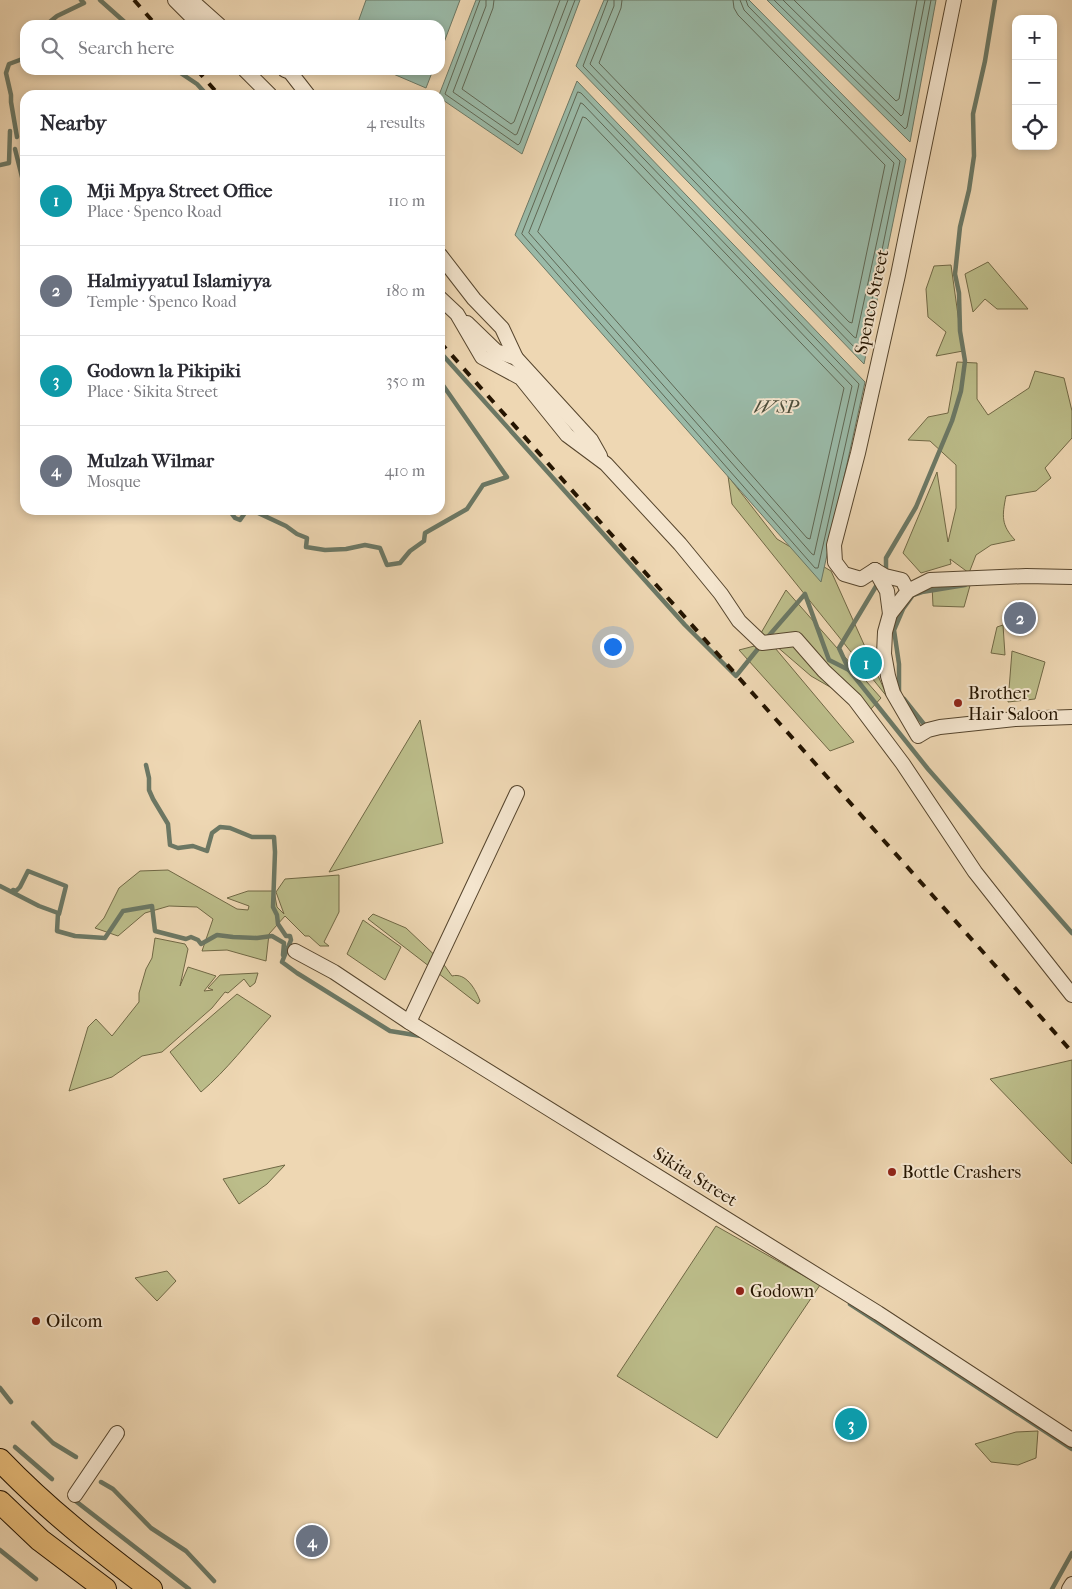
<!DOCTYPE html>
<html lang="en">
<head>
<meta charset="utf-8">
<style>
	body { margin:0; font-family:"IM FELL French Canon",serif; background:#f2f2f3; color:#2b2b33 }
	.controls { position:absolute; right:15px; top:15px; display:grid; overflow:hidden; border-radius:10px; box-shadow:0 2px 8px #0003 }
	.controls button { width:45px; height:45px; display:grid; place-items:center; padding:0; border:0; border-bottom:1px solid #e1e1e2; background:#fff; color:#2b2b33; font:25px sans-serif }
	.you { position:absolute; left:612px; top:646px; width:18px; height:18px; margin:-12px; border:4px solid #fff; border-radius:50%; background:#1a73e8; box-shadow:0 0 0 8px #1a73e833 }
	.badge { display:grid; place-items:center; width:32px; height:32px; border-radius:50%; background:#ea580c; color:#fff; font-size:16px; font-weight:700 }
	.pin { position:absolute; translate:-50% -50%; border:2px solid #fff; box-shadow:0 1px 5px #0006 }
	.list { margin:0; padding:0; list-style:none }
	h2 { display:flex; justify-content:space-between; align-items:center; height:65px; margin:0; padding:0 20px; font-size:21px }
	h2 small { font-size:16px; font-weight:400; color:#7c7c81 }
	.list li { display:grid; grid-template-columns:32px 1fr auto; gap:15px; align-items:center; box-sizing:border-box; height:90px; padding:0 20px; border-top:1px solid #e1e1e2 }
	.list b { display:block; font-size:19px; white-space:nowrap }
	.list p { margin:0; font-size:16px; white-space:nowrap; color:#7c7c81 }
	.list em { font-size:16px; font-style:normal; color:#7c7c81 }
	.icon { flex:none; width:28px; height:28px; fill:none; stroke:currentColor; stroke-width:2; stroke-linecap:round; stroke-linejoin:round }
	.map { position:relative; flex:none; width:1072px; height:1589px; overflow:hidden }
	.search { position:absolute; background:#fff; box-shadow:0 2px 8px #0003; left:20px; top:20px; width:425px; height:55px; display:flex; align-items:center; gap:12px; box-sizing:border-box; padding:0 18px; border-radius:15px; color:#7c7c81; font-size:19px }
	.panel { position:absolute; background:#fff; box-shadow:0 2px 8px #0003; left:20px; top:90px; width:425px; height:425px; border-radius:15px }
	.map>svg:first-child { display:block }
	.green { fill:#bcbd8a; stroke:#706845 }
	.water { fill:#9abaa8; stroke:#6b7865 }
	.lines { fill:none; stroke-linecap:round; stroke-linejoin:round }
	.shore { stroke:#5f6754; stroke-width:1 }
	.stream { stroke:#6b7865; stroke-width:4.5 }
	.minor-casing { stroke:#56452d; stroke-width:16 }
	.primary-casing { stroke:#241400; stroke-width:24 }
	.minor { stroke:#f4e5ce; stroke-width:14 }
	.primary { stroke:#e7bc7a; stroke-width:22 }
	.rail { stroke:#241400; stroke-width:4; stroke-dasharray:9 9; stroke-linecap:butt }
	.poi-dot { fill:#8f2418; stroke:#f4e5ce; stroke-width:2 }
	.labels { text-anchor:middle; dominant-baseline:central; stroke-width:4; stroke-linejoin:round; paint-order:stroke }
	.street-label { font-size:18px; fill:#241400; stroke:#f4e5ce }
	.poi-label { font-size:18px; fill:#241400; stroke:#f4e5ce; text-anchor:start }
	.water-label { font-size:19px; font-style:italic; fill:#4d4e3b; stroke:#f4e5ce }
</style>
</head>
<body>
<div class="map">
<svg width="1072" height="1589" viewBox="0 0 1072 1589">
	<rect width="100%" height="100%" fill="#eed7b3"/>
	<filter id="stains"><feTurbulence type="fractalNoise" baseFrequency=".004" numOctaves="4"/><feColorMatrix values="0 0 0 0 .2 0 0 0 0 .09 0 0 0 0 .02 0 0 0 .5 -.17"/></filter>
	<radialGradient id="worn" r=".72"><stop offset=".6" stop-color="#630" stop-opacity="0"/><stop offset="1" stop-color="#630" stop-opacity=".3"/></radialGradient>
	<!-- green -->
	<g class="green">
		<path d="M 988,262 L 1028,309 L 997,309 L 985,299 L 973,312 L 965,274 Z"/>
		<path d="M 951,265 L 963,351 L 936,356 L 946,332 L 928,317 L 926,289 L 934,266 Z"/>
		<path d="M 957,362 L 977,363 L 977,399 L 988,415 L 1029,388 L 1035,371 L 1064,378 L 1072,411 L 1072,438 L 1045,468 L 1051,478 L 1036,491 L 1006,496 C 1002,516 1001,525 1015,540 L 991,545 L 976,555 L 969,573 L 950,559 L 951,564 L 921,573 L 903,553 L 937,472 L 948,542 L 956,508 L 956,465 L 930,441 L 908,440 L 928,417 L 948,413 Z"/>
		<path d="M 728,476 L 777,539 L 831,571 L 888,698 L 732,504 Z"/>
		<path d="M 971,582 L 964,607 L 933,606 L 932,585 Z"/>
		<path d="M 786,590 L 881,698 L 870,710 L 811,676 L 761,633 Z"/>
		<path d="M 1003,625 L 1005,655 L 991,653 L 997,627 Z"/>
		<path d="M 770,642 L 854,742 L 830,751 L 739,650 Z"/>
		<path d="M 1012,651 L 1045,662 L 1035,699 L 1008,702 Z"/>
		<path d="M 420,720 L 443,843 L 329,872 Z"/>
		<path d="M 168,870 L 237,909 L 248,910 L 249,906 L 227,898 L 248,891 L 274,891 L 277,907 L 284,914 L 276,892 L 285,879 L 339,875 L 339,912 L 324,942 L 329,946 L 320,946 L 309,936 L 305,936 L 285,916 L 269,934 L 266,961 L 227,950 L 202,951 L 213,919 L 197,907 L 169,906 L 145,913 L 118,936 L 95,928 L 104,918 L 119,888 L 140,871 Z"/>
		<path d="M 373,914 L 406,928 L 442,962 L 452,976 C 466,972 476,990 480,1001 L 478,1004 L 368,919 Z"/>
		<path d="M 363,920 L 401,947 L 385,980 L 347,954 Z"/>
		<path d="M 155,938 L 185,944 L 188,949 L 180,986 L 188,967 L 216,976 L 204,991 L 213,990 L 208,988 L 220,975 L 258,973 L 255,983 L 250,987 L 244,979 L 228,993 L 225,992 L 212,1008 L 162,1052 L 142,1056 L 112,1077 L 69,1091 L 88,1027 L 96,1019 L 112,1036 L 139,1002 L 139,993 L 146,969 L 152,958 Z"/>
		<path d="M 237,994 L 271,1016 C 248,1042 227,1070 201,1092 L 170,1052 Z"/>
		<path d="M 1072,1060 L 1072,1164 L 990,1079 Z"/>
		<path d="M 285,1165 L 267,1184 L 239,1204 L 223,1179 Z"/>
		<path d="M 716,1226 L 820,1285 L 717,1438 L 617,1376 Z"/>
		<path d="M 167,1271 L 176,1281 L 157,1301 L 135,1278 Z"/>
		<path d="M 1038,1431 L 1036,1458 L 1018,1465 L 991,1462 L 975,1444 L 1016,1432 Z"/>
	</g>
	<!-- water -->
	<g class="water">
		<path d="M 366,0 L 460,0 L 440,53 L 440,25 L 357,25 Z"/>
		<path d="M 476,0 L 580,0 L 522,154 L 440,98 L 439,95 Z"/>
		<path d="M 604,0 L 749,0 L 906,159 L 864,364 L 576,66 Z"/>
		<path d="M 767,0 L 936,0 L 910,142 Z"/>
		<path d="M 384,70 L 433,70 L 426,88 Z"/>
		<path d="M 577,81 L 865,382 L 821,582 L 515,235 Z"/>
	</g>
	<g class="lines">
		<!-- shore -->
		<g class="shore">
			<path d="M 480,0 L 445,94 L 518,145 L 520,143 L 575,0"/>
			<path d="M 486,0 L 486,6 L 453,92 L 515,135 L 517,134 L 568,0"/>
			<path d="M 494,0 L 493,8 L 462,89 L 511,124 L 514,122 L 560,0"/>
			<path d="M 608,0 L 583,66 L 857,350 L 860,351 L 862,349 L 900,161 L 748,6 L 746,0"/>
			<path d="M 614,0 L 614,6 L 590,64 L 854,337 L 856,338 L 894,163 L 744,10 L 740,0"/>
			<path d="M 622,0 L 621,8 L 599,63 L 849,322 L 852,323 L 885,165 L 738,15 L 734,8 L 733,0"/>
			<path d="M 774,0 L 905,129 L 907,127 L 931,0"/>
			<path d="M 783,0 L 901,116 L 903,114 L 925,0"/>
			<path d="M 794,0 L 896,101 L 899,99 L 917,0"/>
			<path d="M 578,92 L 581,93 L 859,384 L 818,568 L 815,568 L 522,234 Z"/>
			<path d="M 581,103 L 583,104 L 852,386 L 814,555 L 812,554 L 529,233 Z"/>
			<path d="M 583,117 L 586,118 L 844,388 L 810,539 L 807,538 L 538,232 Z"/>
		</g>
		<!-- stream -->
		<g class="stream">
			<path d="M 100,0 L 128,25"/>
			<path d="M 46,25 L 57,16 L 84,3 L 81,0"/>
			<path d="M 176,70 L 197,84 L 207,95"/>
			<path d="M 17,137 L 11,102 L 11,95 L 6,73 L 9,64 L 25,58"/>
			<path d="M 15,149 L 23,181"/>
			<path d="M 0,165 L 9,163 L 10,131"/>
			<path d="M 24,198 L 25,203"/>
			<path d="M 25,235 L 25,234"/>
			<path d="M 440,352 L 685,625 L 736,676 L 761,645"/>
			<path d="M 229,510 L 235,518 L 240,520 L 247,510"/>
			<path d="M 252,510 L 286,526 L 297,534 L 307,538 L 306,547 L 325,550 L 346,549 L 365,545 L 380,548 L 387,565 L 400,563 L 410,551 L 424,541 L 425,533 L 467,509 L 483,485 L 507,477 L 440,381"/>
			<path d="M 886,574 L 886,558 L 916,507 L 952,421 L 961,391 L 965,361 L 960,331 L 959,293 L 955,274 L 960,227 L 969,190 L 974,156 L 973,114 L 985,61 L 995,0"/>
			<path d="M 766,639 L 805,594 L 829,660 L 849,670 L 928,769 L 1072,933"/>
			<path d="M 849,670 L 839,648 L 878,583"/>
			<path d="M 899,693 L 899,664 L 894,630 L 903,609 L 913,595 L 922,592 L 965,585"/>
			<path d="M 904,699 L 927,728"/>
			<path d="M 146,765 L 149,778 L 149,790 L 153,799 L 168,824 L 170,845 L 178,848 L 193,846 L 207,851 L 212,833 L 220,827 L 230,828 L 252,837 L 274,837 L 275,852 L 273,907 L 277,915 L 278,924 L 286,936 L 290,936 L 291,940 L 282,962 L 297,973 L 390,1031 L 421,1036"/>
			<path d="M 0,886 L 39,906 L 58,913 L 57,931 L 75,936 L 105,938 L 123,911 L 152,906 L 155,931 L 186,939 L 191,937 L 198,940 L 201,944 L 217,935 L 233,937 L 257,938 L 272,936 L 284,943 L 283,955"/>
			<path d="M 13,890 L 16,891 L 20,887 L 28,871 L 66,886 L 59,914"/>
			<path d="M 850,1304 L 1072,1449"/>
			<path d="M 0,1388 L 11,1402"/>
			<path d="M 33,1423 L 53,1443 L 76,1457"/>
			<path d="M 15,1447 L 52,1479"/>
			<path d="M 101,1482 L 113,1489 L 151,1528 L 186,1551 L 214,1581"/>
			<path d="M 73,1499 L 189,1589"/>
			<path d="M 0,1550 L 36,1579"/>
			<path d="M 1052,1589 L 1072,1553"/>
		</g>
		<!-- minor casing -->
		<g class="minor-casing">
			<g id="minor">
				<path d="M 175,0 L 200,25"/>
				<path d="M 191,0 L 219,25"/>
				<path d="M 245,70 L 270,95"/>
				<path d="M 285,70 L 290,72 L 308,95"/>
				<path d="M 440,255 L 474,299 L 502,328 L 516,358"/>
				<path d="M 440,298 L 457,314 L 482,357 L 521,378 L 567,435 L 606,464 L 680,544 L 721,594 L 739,621 L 759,640 L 762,643 L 796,639 L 824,671 L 855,700 L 903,764 L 975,872 L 1072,995"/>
				<path d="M 467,323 L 496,351 L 516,358 L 591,440 L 600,456"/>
				<path d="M 875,570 L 861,579 L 844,574 L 835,562 L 834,545 L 858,453 L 898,275 L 954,0"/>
				<path d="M 875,570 L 887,591 L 890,614"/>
				<path d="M 875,570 L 885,576 L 902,580 L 908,591"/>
				<path d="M 1072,577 L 1026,576 L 930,580 L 908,591 L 890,614 L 885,632 L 884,654 L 888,676 L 893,693 L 918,736 L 928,730 L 940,727 L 1015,719 L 1072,717"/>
				<path d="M 295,951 L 334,972 L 409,1022 L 878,1313 L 1072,1440"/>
				<path d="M 409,1022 L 517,793"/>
				<path d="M 75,1495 L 117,1433"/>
				<path d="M 1069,1589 L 1072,1584"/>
			</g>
		</g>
		<!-- primary casing -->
		<g class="primary-casing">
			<g id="primary">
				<path d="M 0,1460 C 46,1508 98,1549 151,1589"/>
				<path d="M 0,1502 L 40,1540 L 105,1589"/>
			</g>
		</g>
		<!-- minor -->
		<use href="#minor" class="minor"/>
		<!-- primary -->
		<use href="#primary" class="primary"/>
		<!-- rail -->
		<g class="rail">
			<path d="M 134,0 L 156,25"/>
			<path d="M 197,70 L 219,95"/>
			<path d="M 440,342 L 1072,1052"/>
		</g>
	</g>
	<!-- markers -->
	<g class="poi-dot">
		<circle cx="958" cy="703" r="5"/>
		<circle cx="892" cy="1172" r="5"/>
		<circle cx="740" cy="1291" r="5"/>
		<circle cx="36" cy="1321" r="5"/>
	</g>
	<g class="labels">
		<!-- street labels -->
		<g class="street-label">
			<text transform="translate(872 302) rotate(-78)">Spenco Street</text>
			<text transform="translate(695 1177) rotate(32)">Sikita Street</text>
		</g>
		<!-- poi labels -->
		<g class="poi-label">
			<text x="968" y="693">Brother<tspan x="968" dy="21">Hair Saloon</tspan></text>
			<text x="902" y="1172">Bottle Crashers</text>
			<text x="750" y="1291">Godown</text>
			<text x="46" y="1321">Oilcom</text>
		</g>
		<!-- water labels -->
		<g class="water-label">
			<text x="776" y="407">WSP</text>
		</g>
	</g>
	<rect width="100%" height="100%" filter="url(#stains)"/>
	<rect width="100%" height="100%" fill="url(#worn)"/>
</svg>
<div class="controls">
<button>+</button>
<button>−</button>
<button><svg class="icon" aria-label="locate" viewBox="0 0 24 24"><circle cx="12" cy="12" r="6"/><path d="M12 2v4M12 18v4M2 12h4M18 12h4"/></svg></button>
</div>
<div class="you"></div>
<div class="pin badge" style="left:866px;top:663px;background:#0f9aa8">1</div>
<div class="pin badge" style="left:1020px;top:618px;background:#6b7280">2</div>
<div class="pin badge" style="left:851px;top:1424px;background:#0f9aa8">3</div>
<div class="pin badge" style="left:312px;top:1541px;background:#6b7280">4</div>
<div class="search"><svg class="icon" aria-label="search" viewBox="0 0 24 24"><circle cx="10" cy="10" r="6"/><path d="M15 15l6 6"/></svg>Search here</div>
<section class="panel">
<h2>Nearby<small>4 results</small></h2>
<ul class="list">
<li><span class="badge" style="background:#0f9aa8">1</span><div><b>Mji Mpya Street Office</b><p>Place · Spenco Road</p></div><em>110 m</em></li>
<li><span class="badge" style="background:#6b7280">2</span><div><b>Halmiyyatul Islamiyya</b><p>Temple · Spenco Road</p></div><em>180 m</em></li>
<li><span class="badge" style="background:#0f9aa8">3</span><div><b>Godown la Pikipiki</b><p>Place · Sikita Street</p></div><em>350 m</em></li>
<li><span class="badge" style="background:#6b7280">4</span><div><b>Mulzah Wilmar</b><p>Mosque</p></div><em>410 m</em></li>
</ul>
</section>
</div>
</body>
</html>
